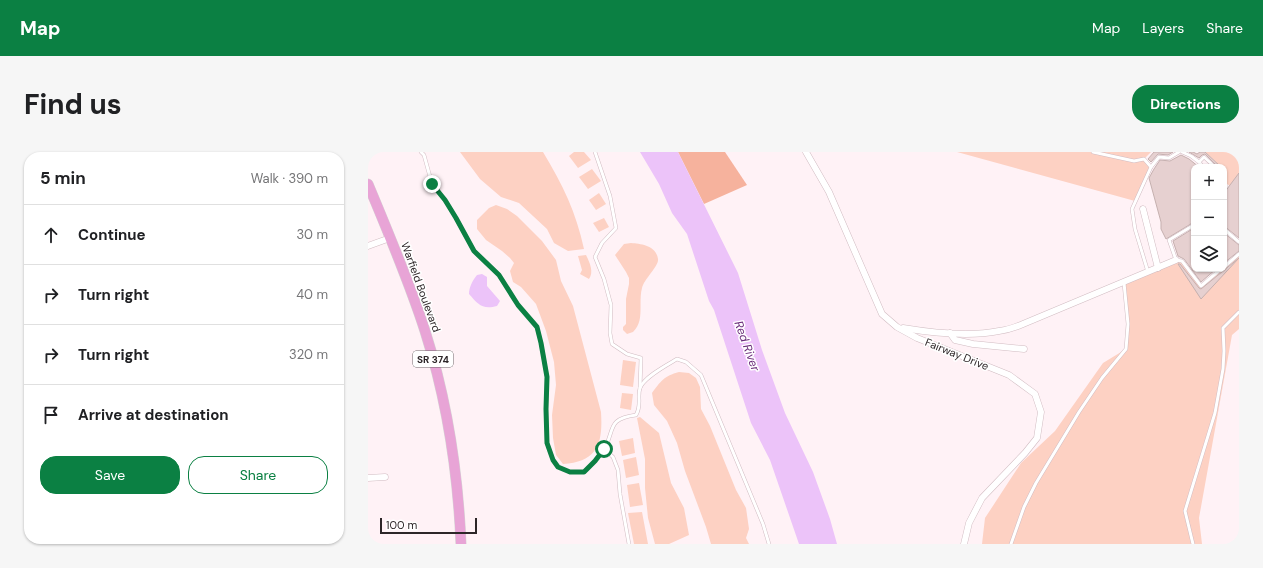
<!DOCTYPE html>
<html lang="en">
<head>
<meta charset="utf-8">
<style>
	body { margin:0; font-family:"DM Sans",sans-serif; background:#f6f6f6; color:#202124 }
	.controls { position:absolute; right:12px; top:12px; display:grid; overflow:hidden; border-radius:8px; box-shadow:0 1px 3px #0004 }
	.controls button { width:36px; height:36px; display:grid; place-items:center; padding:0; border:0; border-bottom:1px solid #e0e0e0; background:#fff; color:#202124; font:20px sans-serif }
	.scale { position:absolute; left:12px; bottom:10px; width:97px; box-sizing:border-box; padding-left:4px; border:2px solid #2d2628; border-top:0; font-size:11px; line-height:14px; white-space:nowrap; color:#2d2628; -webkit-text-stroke:3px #fff; paint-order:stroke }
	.stop { position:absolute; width:12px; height:12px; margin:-9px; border:3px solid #0b8043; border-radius:50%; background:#fff }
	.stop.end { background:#0b8043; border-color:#fff; box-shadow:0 1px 4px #0008 }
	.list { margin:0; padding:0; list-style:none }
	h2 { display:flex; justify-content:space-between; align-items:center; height:52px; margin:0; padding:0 16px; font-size:17px }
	h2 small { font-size:13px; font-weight:400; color:#757577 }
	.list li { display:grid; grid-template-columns:26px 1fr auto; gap:12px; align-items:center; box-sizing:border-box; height:60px; padding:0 16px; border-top:1px solid #e0e0e0 }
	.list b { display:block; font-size:15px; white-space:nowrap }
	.list em { font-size:13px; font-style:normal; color:#757577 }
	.actions { display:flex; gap:8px; padding:12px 16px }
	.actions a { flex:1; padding:9px 0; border:1px solid #0b8043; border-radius:16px; text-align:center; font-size:14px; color:#0b8043 }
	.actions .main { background:#0b8043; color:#fff }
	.icon { flex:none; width:22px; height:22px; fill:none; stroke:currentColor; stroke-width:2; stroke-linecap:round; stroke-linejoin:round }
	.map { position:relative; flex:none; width:871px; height:392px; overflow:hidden; border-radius:16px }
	header { display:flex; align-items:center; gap:24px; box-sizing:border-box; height:56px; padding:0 20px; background:#0b8043; color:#fff }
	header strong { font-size:19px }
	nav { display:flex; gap:22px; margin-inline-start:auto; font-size:14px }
	.intro { display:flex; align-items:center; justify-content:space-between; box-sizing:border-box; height:96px; padding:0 24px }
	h1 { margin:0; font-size:28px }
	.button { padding:10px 18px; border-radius:16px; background:#0b8043; color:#fff; font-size:14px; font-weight:700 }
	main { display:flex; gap:24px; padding:0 24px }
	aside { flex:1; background:#fff; border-radius:16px; box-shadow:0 1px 3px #0004 }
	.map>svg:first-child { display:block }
	.green { fill:#fdd1c3 }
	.forest { fill:#f6b29d }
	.water { fill:#ecc3f9 }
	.building { fill:#e6d0d0; stroke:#c5b0af }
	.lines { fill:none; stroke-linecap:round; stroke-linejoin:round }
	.service-casing { stroke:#d1bcc2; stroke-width:4 }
	.minor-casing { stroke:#d1bcc2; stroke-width:7 }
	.primary-casing { stroke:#d5d4d4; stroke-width:11 }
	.service { stroke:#fff; stroke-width:3 }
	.minor { stroke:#fff; stroke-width:6 }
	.primary { stroke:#e8a4d6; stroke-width:10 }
	.route { stroke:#0b8043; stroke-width:5 }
	.labels { text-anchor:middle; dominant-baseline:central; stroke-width:3; stroke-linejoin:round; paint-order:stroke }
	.shield { fill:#fff; stroke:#6c6768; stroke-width:1 }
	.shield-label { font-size:10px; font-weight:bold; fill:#2d2628 }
	.street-label { font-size:11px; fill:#2d2628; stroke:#fff }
	.water-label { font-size:12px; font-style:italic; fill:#6a2d7b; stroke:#fff }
</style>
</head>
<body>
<header>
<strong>Map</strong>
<nav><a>Map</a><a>Layers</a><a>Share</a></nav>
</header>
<div class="intro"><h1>Find us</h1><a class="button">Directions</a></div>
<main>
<aside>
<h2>5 min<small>Walk · 390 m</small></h2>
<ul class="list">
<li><svg class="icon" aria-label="ahead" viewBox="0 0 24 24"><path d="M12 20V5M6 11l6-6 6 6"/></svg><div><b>Continue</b></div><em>30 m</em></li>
<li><svg class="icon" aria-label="right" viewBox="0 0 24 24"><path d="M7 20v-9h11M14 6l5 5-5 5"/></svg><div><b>Turn right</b></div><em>40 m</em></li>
<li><svg class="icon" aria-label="right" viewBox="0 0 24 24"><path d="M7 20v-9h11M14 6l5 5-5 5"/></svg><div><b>Turn right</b></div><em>320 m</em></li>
<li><svg class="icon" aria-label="arrive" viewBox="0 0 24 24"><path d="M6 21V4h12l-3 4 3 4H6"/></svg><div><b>Arrive at destination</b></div></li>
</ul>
<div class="actions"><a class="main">Save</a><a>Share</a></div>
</aside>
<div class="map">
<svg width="871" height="392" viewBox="0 0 871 392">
	<rect width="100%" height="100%" fill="#fff2f6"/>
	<!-- green -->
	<g class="green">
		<path d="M 92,0 L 175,0 C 195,33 208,60 216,97 L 200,99 L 186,91 L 179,77 L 151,51 L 133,45 L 112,27 Z"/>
		<path d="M 206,0 L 216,0 L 223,8 L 210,16 L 201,4 Z"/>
		<path d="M 589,0 L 783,0 L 776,7 L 783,15 L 767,49 Z"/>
		<path d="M 837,0 L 871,0 L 871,21 L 866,28 L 871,31 L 867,37 L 859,32 L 856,15 L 853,15 Z"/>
		<path d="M 224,17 L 233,29 L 220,37 L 211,25 Z"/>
		<path d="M 231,41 L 238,52 L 228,58 L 221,48 Z"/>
		<path d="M 128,53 L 139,57 L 149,64 L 174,89 L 188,108 L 193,129 L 205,154 L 233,260 C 235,291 230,310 195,312 L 188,303 L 185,286 L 184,263 L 188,233 L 186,210 L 178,179 L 168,152 L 153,135 L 145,130 L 142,119 L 146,111 L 142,106 L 134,99 L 118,88 L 109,77 L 109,68 L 121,56 Z"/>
		<path d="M 236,66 L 241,75 L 231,80 L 225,71 Z"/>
		<path d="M 263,91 C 273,92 288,93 290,107 C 291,114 276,127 274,136 C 270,151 277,169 265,180 L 259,182 L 255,178 L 255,175 L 258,172 L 258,147 L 261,132 L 261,126 L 258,120 L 247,103 L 256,92 Z"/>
		<path d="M 871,102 L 871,177 L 864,183 L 831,366 L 834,392 L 614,392 L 617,366 L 653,311 L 687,279 L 735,211 L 758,197 L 760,172 L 756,131 L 790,116 L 814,109 L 833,134 L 853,117 L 856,117 L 856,115 Z"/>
		<path d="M 218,103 C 222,111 226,120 221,127 L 212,122 L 214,118 L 210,104 Z"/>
		<path d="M 255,208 L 268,210 L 265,235 L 252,233 Z"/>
		<path d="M 311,220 L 321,221 L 328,226 L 332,235 L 333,257 L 342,274 L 368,338 L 378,356 L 381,377 L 378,386 L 381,392 L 343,392 L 338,375 L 317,319 L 309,291 L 299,269 L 286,253 L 284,241 C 293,229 296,224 311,220 Z"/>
		<path d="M 254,241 L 265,242 L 263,258 L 252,256 Z"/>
		<path d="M 272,265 L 291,281 L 303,331 L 316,356 L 321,383 L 301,392 L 287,392 L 280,366 L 277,336 L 277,307 L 269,266 Z"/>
		<path d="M 265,286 L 267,301 L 254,304 L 251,289 Z"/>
		<path d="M 268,305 L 271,323 L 258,326 L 255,308 Z"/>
		<path d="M 271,331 L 275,353 L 262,355 L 259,333 Z"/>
		<path d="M 274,360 L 280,392 L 266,392 L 260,361 Z"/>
	</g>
	<!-- forest -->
	<path class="forest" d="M 310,0 L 357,0 L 379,33 L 336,52 Z"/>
	<!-- water -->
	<g class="water">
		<path d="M 272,0 L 310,0 L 370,121 L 394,198 L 417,261 L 445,320 L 462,367 L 469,392 L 431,392 L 402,308 L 383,271 L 346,158 L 341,149 L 319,82 L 304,61 L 291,32 Z"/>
		<path d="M 114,122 L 119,125 L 119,134 L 132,149 L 129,154 C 114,158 110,152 101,142 C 101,135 105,128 109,123 Z"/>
	</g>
	<!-- building -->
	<g class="building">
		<path d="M 786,0 L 805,0 L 800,3 L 790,2 L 783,10 L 780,7 Z"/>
		<path d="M 821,0 L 825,0 L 829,2 L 832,0 L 837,0 L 853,15 L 850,15 L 837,2 L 834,3 L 831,6 Z"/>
		<path d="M 813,3 L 821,7 L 831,15 L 826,15 L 826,70 L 798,87 L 793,77 L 793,70 L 781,26 L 786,17 L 792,8 L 802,9 Z"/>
		<path d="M 871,21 L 871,86 L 856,74 L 856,41 Z"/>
		<path d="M 826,76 L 826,117 L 848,117 L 833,130 L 816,107 L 810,104 L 805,89 Z"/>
		<path d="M 856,81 L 871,93 L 871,99 L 856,111 Z"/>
		<path d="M 871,106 L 833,147 L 810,112 L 812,112 L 831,136 L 833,137 Z"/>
	</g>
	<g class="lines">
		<!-- service casing -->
		<g class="service-casing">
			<g id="service">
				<path d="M 53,0 L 56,3 L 64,32 L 77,48 L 88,66 L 106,99 L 131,123 L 150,153 L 169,175 L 173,191 L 179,225 L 178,257 L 179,291 L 185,308 L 190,315 L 202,320 L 216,320 C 223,313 230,307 235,299 C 248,279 237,267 268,263 C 274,253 269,245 272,236 C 276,225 299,213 309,207 L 318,210 L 333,223 L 395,372 L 401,392"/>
				<path d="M 227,0 L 242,44 L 248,76 L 234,91 L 227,105 L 236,127 L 243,153 L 242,181 L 244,192 L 259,202 L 273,206 L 272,236"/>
				<path d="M 725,0 L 766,9 L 776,7 L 783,15 L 764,57 L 767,77 L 780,120"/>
				<path d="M 814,0 L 823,4 L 831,10"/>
				<path d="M 783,15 L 791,5 L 801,6 L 811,0"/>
				<path d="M 835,15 L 831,10 L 836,5 L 847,15"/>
				<path d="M 826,73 L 801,88 L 808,108 L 814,109 L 833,134 L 853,117"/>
				<path d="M 856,77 L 871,90"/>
				<path d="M 856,115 L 871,102"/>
				<path d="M 236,297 L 245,305 L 250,318 L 252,342 L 261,392"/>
				<path d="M 643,392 L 656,355 L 668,331 L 711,260 L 734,226 L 758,197 L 760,172 L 756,131"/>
				<path d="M 825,392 L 817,359 L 847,261 L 855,217 L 856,199 L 855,176 L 871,160"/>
			</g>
		</g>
		<!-- minor casing -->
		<g class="minor-casing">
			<g id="minor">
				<path d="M 438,0 L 461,40 L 514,162 L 529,175 L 549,186 L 641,223 L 667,242 L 673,260 L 669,286 L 657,301 L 614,346 L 601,371 L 596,392"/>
				<path d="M 775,57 L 790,116"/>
				<path d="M 0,94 L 22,86"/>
				<path d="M 535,176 C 565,181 601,185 631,179 C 639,178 648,175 655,172 L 808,108"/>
				<path d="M 582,181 L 587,188 L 605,192 L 656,197"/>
				<path d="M 0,326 L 17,325"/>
			</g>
		</g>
		<!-- primary casing -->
		<g class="primary-casing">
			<path id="primary" d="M 0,32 C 20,80 41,129 57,179 C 79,248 90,321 93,392"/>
		</g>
		<!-- service -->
		<use href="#service" class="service"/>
		<!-- minor -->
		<use href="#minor" class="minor"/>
		<!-- primary -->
		<use href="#primary" class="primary"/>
	</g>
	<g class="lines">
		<!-- route -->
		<path class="route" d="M 64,32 L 77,48 L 88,66 L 106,99 L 131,123 L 150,153 L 169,175 L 173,191 L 179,225 L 178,257 L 179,291 L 185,308 L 190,315 L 202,320 L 216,320 L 227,309 L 236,297"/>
	</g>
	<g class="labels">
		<!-- shield labels -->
		<rect class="shield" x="45" y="199" width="40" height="16" rx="3"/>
		<g class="shield-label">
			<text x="65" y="207">SR 374</text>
		</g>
		<!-- street labels -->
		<g class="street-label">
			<text transform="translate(53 135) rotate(70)">Warfield Boulevard</text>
			<text transform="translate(589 202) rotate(22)">Fairway Drive</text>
		</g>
		<!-- water labels -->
		<g class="water-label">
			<text transform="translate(379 194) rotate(70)">Red River</text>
		</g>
	</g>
</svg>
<div class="controls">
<button>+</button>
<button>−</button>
<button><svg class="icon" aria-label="layers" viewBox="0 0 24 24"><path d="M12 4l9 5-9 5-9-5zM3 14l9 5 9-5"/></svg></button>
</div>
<div class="scale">100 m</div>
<div class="stop" style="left:236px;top:297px"></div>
<div class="stop end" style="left:64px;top:32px"></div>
</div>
</main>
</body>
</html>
